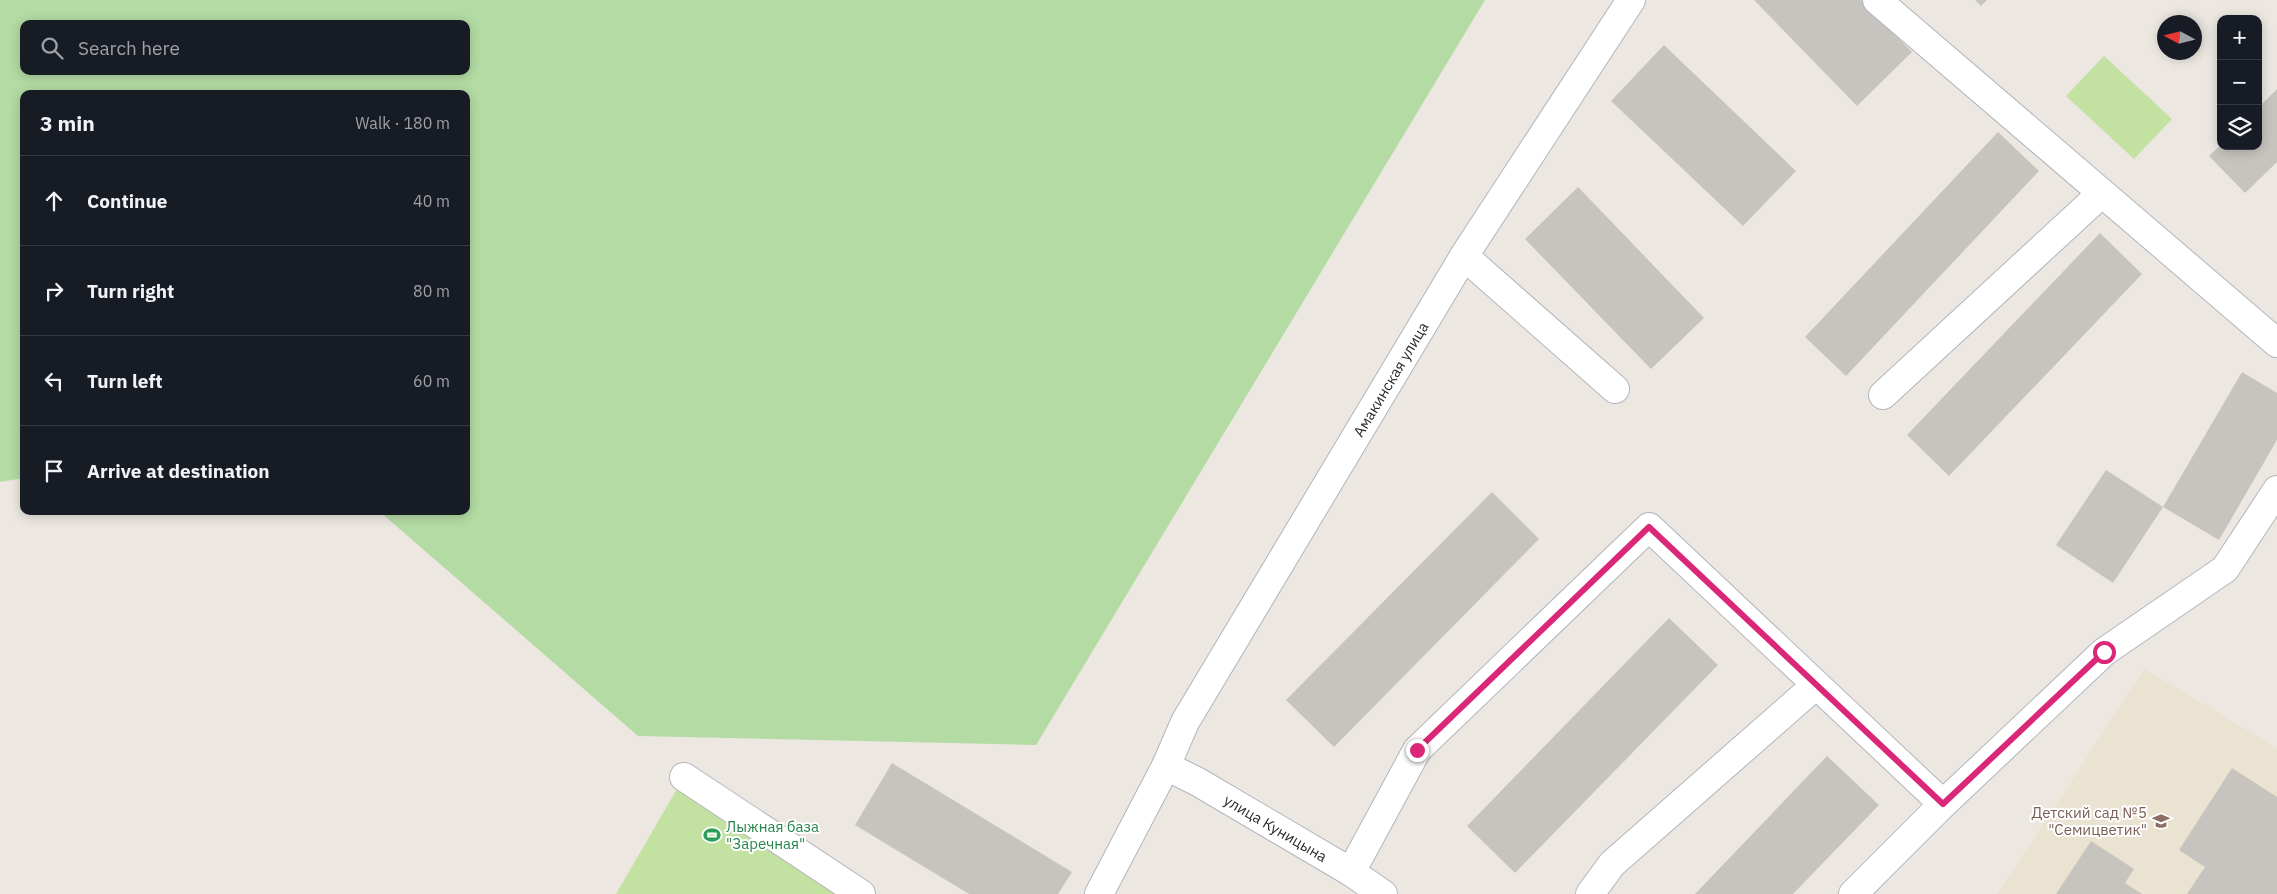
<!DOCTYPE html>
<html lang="en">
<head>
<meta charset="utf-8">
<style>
	body { margin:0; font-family:"IBM Plex Sans",sans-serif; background:#242831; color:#f1f3f6 }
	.controls { position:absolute; right:15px; top:15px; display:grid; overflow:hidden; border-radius:10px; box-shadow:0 2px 12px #0003 }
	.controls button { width:45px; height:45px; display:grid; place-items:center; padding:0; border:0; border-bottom:1px solid #363941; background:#171b24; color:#f1f3f6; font:25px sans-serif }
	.compass { position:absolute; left:2157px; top:15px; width:45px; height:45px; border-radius:50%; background:#171b24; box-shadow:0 2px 12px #0003; rotate:277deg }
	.stop { position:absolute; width:15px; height:15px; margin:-11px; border:4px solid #db2777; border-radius:50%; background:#fff }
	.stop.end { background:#db2777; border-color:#fff; box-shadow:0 1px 5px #0008 }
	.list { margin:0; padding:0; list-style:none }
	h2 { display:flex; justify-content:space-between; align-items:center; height:65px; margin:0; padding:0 20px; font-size:21px }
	h2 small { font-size:16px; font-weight:400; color:#9ea1a6 }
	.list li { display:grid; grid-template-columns:32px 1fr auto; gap:15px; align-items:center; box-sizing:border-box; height:90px; padding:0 20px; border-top:1px solid #363941 }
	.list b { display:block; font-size:19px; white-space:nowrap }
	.list em { font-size:16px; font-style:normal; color:#9ea1a6 }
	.icon { flex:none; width:28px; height:28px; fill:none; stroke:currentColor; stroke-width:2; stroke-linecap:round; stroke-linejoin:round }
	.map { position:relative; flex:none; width:2277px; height:894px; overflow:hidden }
	.search { position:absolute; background:#171b24; box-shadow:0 2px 12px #0003; left:20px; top:20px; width:450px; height:55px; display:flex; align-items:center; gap:12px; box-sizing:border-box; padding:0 18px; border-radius:10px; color:#9ea1a6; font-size:19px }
	.panel { position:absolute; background:#171b24; box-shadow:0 2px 12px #0003; left:20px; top:90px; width:450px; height:425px; border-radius:10px }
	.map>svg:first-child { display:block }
	.education { fill:#ebe3d1 }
	.green { fill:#b4dba3; fill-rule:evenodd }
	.pitch { fill:#c3e1a0 }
	.building { fill:#c7c4bf }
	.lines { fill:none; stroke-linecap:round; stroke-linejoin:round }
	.minor-casing { stroke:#b3b5be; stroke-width:30 }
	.minor { stroke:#fff; stroke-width:28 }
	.route { stroke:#db2777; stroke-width:6 }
	.labels { text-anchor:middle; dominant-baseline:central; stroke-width:4; stroke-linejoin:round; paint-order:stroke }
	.street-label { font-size:15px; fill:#2c2c2c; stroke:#fff }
	.education-label { font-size:15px; fill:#785e54; stroke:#fff; text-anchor:end }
	.leisure-label { font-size:15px; fill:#27864d; stroke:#fff; text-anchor:start }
</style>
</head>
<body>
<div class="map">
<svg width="2277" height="894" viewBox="0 0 2277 894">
	<rect width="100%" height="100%" fill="#ece7e0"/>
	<!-- education -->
	<path class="education" d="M 2145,669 L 2277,748 L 2277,894 L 1997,894 Z"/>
	<!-- green -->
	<path class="green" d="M 0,0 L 1485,0 L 1036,745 L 638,736 L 379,511 L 466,511 L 466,94 L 24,94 L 24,478 L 0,482 ZM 24,24 L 466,24 L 466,71 L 24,71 Z"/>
	<!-- pitch -->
	<g class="pitch">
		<path d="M 2104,56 L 2172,119 L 2134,159 L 2066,96 Z"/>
		<path d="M 684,777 L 861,894 L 616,894 Z"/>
	</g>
	<!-- building -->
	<g class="building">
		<path d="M 1754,0 L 1861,0 L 1912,52 L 1857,106 Z"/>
		<path d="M 1975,0 L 1987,0 L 1981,6 Z"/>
		<path d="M 1664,45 L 1796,171 L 1743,226 L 1611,101 Z"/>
		<path d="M 2277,89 L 2277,162 L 2245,193 L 2209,156 L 2221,145 L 2258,146 L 2258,108 Z"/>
		<path d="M 1998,132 L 2039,171 L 1846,376 L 1805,337 Z"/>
		<path d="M 1578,187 L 1704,318 L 1651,369 L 1525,239 Z"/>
		<path d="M 2100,233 L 2142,274 L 1949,476 L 1907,435 Z"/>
		<path d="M 2242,372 L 2277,393 L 2277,440 L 2219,540 L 2163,507 Z"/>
		<path d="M 2106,470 L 2163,507 L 2113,583 L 2056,545 Z"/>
		<path d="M 1492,492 L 1539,539 L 1334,747 L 1286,700 Z"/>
		<path d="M 1669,618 L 1718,665 L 1515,873 L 1467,826 Z"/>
		<path d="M 1827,756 L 1879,805 L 1793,894 L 1695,894 Z"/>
		<path d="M 892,763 L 1072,872 L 1058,894 L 969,894 L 855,825 Z"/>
		<path d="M 2232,768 L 2277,797 L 2277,894 L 2187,894 L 2205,867 L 2179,850 Z"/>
		<path d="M 2091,841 L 2134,869 L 2125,883 L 2142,894 L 2056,894 Z"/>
	</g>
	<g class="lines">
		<!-- minor casing -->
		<g class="minor-casing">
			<g id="minor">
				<path d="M 1877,0 L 2277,343"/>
				<path d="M 1464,256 L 1615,389"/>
				<path d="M 1883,395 L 2102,193"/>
				<path id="s1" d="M 1166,766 L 1198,782 L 1351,872 L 1383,894"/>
				<path d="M 684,777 L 861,894"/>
				<path d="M 1351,872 L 1417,750 L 1649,527 L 1943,804"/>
				<path id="s2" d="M 1099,894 L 1166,766 L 1185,722 L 1464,256 L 1631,0"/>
				<path d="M 1590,894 L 1612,864 L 1816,685"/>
				<path d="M 1853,894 L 1943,804 L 2104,652 L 2225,569 L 2277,490"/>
			</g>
		</g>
		<!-- minor -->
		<use href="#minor" class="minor"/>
	</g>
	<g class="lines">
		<!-- route -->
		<path class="route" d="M 1417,750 L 1649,527 L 1943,804 L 2104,652"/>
	</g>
	<!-- icons -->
	<defs>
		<g id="school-bare" transform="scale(1.35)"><path d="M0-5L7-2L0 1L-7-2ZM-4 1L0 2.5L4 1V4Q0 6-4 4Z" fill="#8d6e63" stroke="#fff" stroke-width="2.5" paint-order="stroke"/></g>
		<g id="stadium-bare" transform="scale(1.35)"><path d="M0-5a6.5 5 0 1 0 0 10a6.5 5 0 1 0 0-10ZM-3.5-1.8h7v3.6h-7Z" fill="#2e9e5b" stroke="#fff" stroke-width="2.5" paint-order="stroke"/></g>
	</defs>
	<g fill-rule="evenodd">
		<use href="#school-bare" x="2161" y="821"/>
		<use href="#stadium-bare" x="712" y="835"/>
	</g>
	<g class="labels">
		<!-- street labels -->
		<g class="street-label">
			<text stroke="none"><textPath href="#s2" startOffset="592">Амакинская улица</textPath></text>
			<text stroke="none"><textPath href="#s1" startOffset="126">улица Куницына</textPath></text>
		</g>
		<!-- education labels -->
		<g class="education-label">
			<text x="2147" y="812">Детский сад №5<tspan x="2147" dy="17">"Семицветик"</tspan></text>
		</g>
		<!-- leisure labels -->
		<g class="leisure-label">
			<text x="726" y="826">Лыжная база<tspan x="726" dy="17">"Заречная"</tspan></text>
		</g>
	</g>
</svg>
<div class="controls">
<button>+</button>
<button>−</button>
<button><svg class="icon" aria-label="layers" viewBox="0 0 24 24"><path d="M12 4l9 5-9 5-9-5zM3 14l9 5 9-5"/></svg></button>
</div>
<svg class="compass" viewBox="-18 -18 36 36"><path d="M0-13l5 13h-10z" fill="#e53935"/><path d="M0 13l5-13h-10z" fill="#9ea1a6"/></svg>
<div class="stop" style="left:2104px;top:652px"></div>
<div class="stop end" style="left:1417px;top:750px"></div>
<div class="search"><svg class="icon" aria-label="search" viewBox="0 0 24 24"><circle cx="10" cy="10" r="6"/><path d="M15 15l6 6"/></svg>Search here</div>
<section class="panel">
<h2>3 min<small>Walk · 180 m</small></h2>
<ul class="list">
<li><svg class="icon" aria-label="ahead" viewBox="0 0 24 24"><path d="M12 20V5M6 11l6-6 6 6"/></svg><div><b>Continue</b></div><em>40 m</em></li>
<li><svg class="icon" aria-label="right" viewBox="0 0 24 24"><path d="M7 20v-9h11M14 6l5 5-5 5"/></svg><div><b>Turn right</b></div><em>80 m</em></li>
<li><svg class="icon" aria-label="left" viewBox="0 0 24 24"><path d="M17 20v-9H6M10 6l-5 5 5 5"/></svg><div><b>Turn left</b></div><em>60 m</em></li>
<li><svg class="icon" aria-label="arrive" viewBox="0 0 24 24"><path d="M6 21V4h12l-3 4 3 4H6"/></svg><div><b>Arrive at destination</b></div></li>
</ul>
</section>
</div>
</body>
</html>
